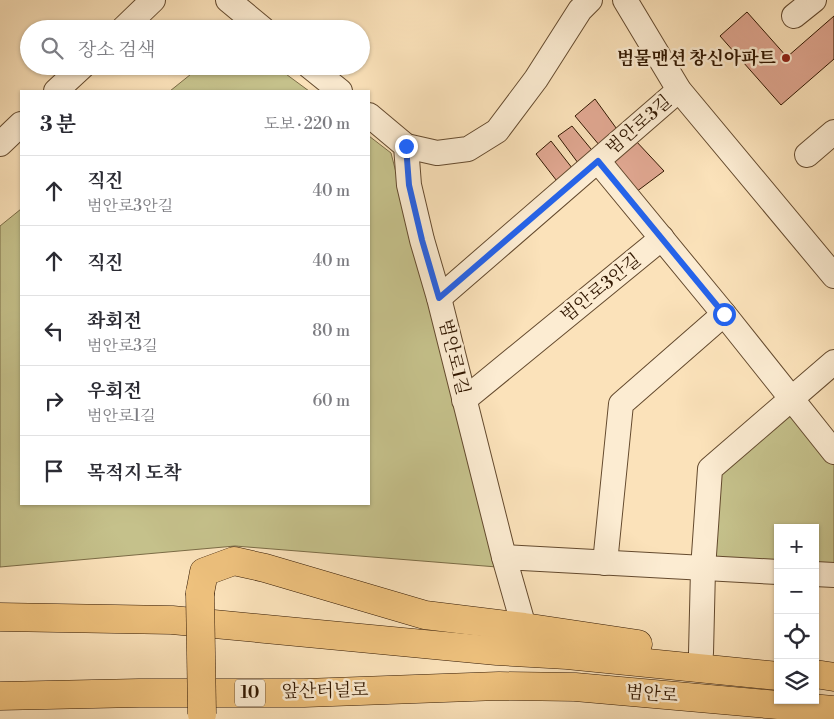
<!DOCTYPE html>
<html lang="ko">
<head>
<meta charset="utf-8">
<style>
	body { margin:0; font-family:"Libre Bodoni","Noto Serif KR",serif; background:#f2f2f3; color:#2b2b33 }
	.controls { position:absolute; right:15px; bottom:15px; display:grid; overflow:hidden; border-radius:0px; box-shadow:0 1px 4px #0004 }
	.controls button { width:45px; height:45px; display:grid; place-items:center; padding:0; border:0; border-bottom:1px solid #e1e1e2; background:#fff; color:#2b2b33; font:25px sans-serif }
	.stop { position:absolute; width:15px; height:15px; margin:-11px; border:4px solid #2563eb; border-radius:50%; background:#fff }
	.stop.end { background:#2563eb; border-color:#fff; box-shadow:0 1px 5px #0008 }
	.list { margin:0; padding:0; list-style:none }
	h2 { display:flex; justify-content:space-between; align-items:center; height:65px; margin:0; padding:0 20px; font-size:21px }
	h2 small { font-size:16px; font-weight:400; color:#7c7c81 }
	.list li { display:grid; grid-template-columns:32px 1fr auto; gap:15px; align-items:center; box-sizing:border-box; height:70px; padding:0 20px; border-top:1px solid #e1e1e2 }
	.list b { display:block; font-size:19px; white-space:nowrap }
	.list p { margin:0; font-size:16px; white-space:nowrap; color:#7c7c81 }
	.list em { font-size:16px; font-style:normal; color:#7c7c81 }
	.icon { flex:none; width:28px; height:28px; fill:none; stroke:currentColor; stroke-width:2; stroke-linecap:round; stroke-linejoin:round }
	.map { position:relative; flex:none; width:834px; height:719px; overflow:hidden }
	.search { position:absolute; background:#fff; box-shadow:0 1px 4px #0004; left:20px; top:20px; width:350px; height:55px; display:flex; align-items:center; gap:12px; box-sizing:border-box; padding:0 18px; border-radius:28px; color:#7c7c81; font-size:19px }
	.panel { position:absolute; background:#fff; box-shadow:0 1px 4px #0004; left:20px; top:90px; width:350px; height:415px; border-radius:0px }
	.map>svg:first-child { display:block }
	.green { fill:#c5c18b; stroke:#7b6c46 }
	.building { fill:#e0a791; stroke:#311700 }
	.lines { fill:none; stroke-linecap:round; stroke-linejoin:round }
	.minor-casing { stroke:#644a2e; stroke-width:26 }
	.highway-casing { stroke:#311700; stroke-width:29 }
	.minor { stroke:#fcecd2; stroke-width:24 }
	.highway { stroke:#eec17d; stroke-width:28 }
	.highway-bridge-casing { stroke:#311700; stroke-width:29; stroke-linecap:butt }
	.highway-bridge { stroke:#eec17d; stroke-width:28 }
	.route { stroke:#2563eb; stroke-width:6 }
	.poi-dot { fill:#8f2418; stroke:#fcecd2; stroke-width:2 }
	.labels { text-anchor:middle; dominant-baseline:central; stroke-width:5; stroke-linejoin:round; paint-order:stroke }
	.shield { fill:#fcecd2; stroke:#6e573f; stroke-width:1 }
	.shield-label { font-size:16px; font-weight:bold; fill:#311700 }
	.poi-label { font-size:18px; font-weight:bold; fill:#311700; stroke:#fcecd2; text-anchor:end }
	.street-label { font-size:18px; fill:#311700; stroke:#fcecd2 }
</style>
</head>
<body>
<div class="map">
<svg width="834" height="719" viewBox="0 0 834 719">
	<rect width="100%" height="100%" fill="#fbe2ba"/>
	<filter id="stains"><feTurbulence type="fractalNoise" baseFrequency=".004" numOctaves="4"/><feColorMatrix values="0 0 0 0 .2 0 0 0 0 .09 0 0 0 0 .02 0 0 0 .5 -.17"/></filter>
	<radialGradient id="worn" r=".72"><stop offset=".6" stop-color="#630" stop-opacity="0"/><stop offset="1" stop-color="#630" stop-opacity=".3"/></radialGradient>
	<!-- green -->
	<g class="green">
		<path d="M 201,66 L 275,66 L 309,91 L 170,91 Z"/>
		<path d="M 369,136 L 391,153 L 497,567 L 235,546 L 0,567 L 0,226 L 21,209 L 21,504 L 369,504 Z"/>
		<path d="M 792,413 L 834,465 L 834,567 L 815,566 L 815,528 L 778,528 L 778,565 L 716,562 L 711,555 L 717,472 Z"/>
	</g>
	<!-- building -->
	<g class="building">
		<path d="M 747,12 L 787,57 L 834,16 L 834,59 L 781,105 L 720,36 Z"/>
		<path d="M 595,99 L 619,132 L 600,146 L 575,116 Z"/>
		<path d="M 572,126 L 596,155 L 581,167 L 558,136 Z"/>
		<path d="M 635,140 L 664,171 L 632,195 L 606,162 Z"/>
		<path d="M 551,141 L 576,173 L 560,185 L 536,154 Z"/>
	</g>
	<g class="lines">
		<!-- minor casing -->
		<g class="minor-casing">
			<g id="minor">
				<path d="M 228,0 L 263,29"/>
				<path d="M 625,0 L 679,90 L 834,276"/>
				<path d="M 794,16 L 814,0"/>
				<path d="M 123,29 L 153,0"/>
				<path d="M 309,66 L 340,91"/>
				<path d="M 56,91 L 83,66"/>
				<path d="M 369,115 L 406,146 L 409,185 L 422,240 L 439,298 L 504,557"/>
				<path d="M 0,144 L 21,124"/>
				<path d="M 406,146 L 437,153 L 468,149 L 497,131 L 536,79 L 580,10 L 590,0"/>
				<path d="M 807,155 L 834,132"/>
				<path d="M 598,161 L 724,314 L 834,452"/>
				<path d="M 439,298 L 679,90"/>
				<path d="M 464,400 L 662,238"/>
				<path d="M 605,563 L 621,404 L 724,314"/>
				<path d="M 815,574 L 834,575"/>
				<path d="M 524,627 L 504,557 L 778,572"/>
				<path d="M 701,653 L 703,569 L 710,469 L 834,362"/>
			</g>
		</g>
		<!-- highway casing -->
		<g class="highway-casing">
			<g id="highway">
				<path d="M 200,593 L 204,572 L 234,561 L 265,568 L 425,615 L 524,627 L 638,644"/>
				<path d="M 0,617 L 172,620 L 497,651 L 567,655 L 778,676"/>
				<path d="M 815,674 L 834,677"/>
				<path d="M 0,696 L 139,693 L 304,693 L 499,686 L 575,687 L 834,710"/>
			</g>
		</g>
		<!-- minor -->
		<use href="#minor" class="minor"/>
		<!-- highway -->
		<use href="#highway" class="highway"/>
		<!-- highway-bridge casing -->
		<g class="highway-bridge-casing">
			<path id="highway-bridge" d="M 200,593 L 202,714"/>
		</g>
		<!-- highway-bridge -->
		<use href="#highway-bridge" class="highway-bridge"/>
	</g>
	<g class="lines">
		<!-- route -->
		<path class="route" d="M 406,146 L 409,185 L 422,240 L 439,298 L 598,161 L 724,314"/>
	</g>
	<!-- markers -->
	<circle class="poi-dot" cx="786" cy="58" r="5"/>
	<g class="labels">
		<!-- shield labels -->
		<rect class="shield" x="235" y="679.5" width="30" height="27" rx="4"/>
		<g class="shield-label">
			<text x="250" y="693">10</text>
		</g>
		<!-- poi labels -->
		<g class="poi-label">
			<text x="776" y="58">범물맨션 창신아파트</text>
		</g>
		<!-- street labels -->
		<g class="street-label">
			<text transform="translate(639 125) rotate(-41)">범안로3길</text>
			<text transform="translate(601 288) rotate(-39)">범안로3안길</text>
			<text transform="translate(454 357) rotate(76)">범안로1길</text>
			<text transform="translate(325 691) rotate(-1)">앞산터널로</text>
			<text transform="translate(652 694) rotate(5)">범안로</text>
		</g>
	</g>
	<rect width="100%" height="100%" filter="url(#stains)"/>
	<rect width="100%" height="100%" fill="url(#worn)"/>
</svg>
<div class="controls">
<button>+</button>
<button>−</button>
<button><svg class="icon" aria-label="locate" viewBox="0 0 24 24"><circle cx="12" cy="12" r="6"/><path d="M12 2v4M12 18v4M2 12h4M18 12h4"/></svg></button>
<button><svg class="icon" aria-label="layers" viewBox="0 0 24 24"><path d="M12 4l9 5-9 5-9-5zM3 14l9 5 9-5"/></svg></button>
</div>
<div class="stop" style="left:724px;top:314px"></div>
<div class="stop end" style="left:406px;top:146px"></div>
<div class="search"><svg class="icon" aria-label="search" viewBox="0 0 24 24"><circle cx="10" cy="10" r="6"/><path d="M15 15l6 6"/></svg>장소 검색</div>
<section class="panel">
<h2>3 분<small>도보 · 220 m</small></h2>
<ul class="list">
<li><svg class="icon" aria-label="ahead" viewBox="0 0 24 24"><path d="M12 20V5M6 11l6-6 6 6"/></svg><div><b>직진</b><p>범안로3안길</p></div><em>40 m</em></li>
<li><svg class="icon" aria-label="ahead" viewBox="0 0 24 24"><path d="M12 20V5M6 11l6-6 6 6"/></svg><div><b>직진</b></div><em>40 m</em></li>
<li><svg class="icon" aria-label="left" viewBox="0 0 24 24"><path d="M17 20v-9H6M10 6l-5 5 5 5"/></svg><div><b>좌회전</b><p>범안로3길</p></div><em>80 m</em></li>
<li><svg class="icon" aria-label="right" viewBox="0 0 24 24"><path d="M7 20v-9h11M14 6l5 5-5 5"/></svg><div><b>우회전</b><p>범안로1길</p></div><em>60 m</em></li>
<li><svg class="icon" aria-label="arrive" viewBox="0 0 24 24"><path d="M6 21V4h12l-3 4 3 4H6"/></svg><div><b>목적지 도착</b></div></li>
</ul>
</section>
</div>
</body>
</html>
